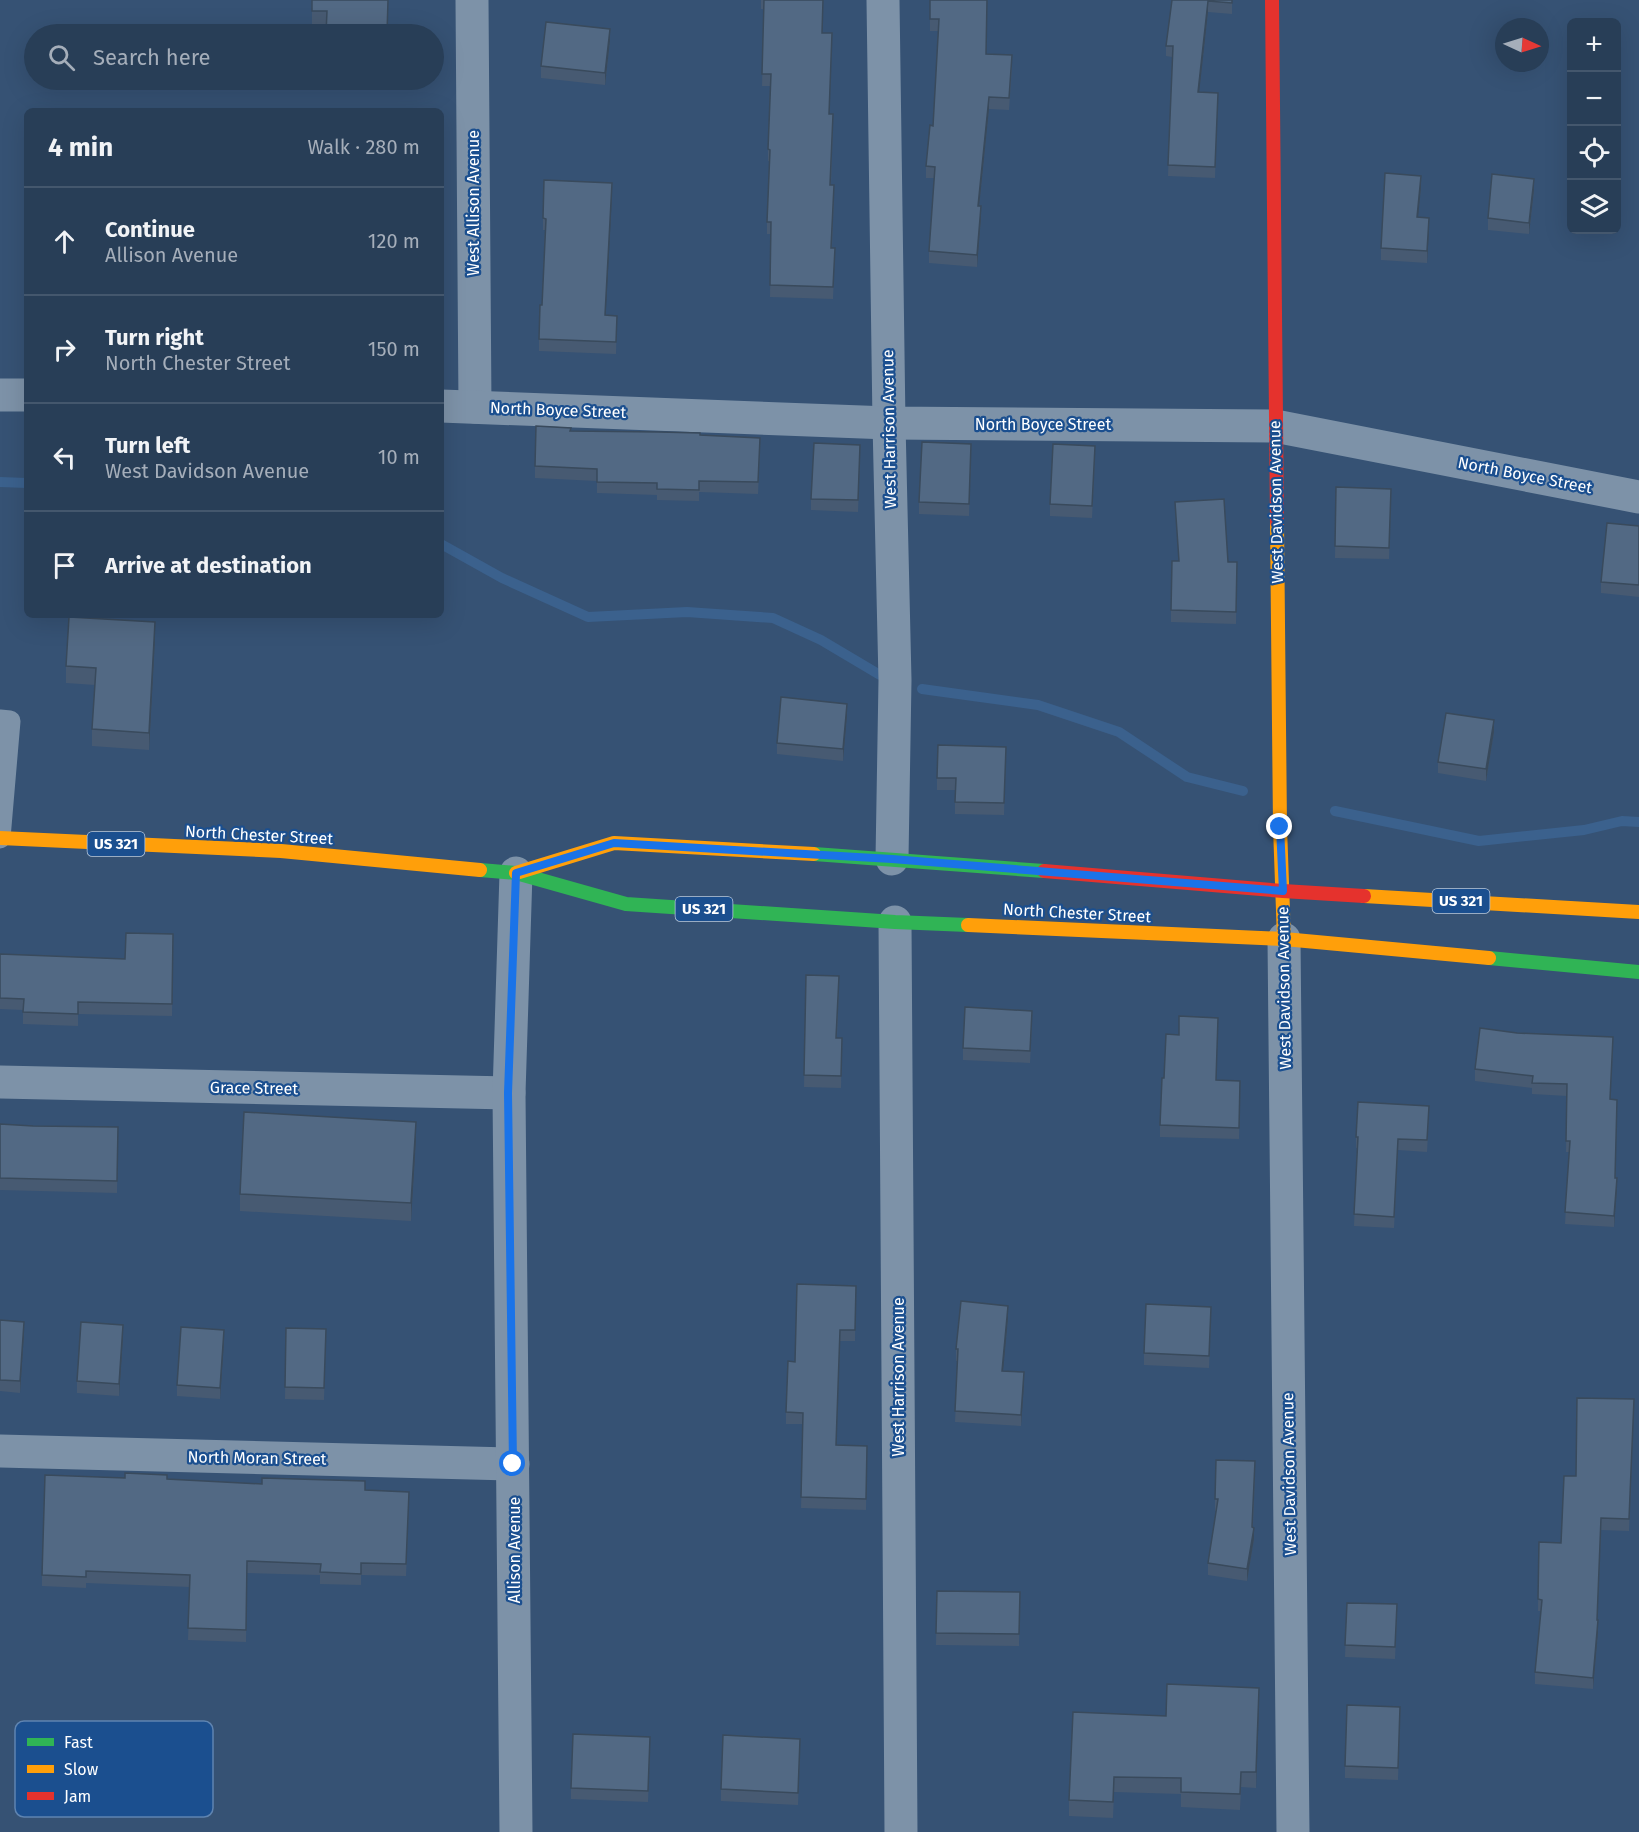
<!DOCTYPE html>
<html lang="en">
<head>
<meta charset="utf-8">
<style>
	body { margin:0; font-family:"Fira Sans",sans-serif; background:#30455d; color:#f1f3f6 }
	.controls { position:absolute; right:18px; top:18px; display:grid; overflow:hidden; border-radius:9px; box-shadow:0 6px 24px #0002 }
	.controls button { width:54px; height:54px; display:grid; place-items:center; padding:0; border:0; border-bottom:2px solid #44576d; background:#283e57; color:#f1f3f6; font:30px sans-serif }
	.compass { position:absolute; left:1495px; top:18px; width:54px; height:54px; border-radius:50%; background:#283e57; box-shadow:0 6px 24px #0002; rotate:94deg }
	.stop { position:absolute; width:18px; height:18px; margin:-14px; border:4px solid #1a73e8; border-radius:50%; background:#fff }
	.stop.end { background:#1a73e8; border-color:#fff; box-shadow:0 2px 6px #0008 }
	.list { margin:0; padding:0; list-style:none }
	h2 { display:flex; justify-content:space-between; align-items:center; height:78px; margin:0; padding:0 24px; font-size:26px }
	h2 small { font-size:20px; font-weight:400; color:#a5aeba }
	.list li { display:grid; grid-template-columns:39px 1fr auto; gap:18px; align-items:center; box-sizing:border-box; height:108px; padding:0 24px; border-top:2px solid #44576d }
	.list b { display:block; font-size:22px; white-space:nowrap }
	.list p { margin:0; font-size:20px; white-space:nowrap; color:#a5aeba }
	.list em { font-size:20px; font-style:normal; color:#a5aeba }
	.icon { flex:none; width:33px; height:33px; fill:none; stroke:currentColor; stroke-width:2; stroke-linecap:round; stroke-linejoin:round }
	.map { position:relative; flex:none; width:1639px; height:1832px; overflow:hidden }
	.search { position:absolute; background:#283e57; box-shadow:0 6px 24px #0002; left:24px; top:24px; width:420px; height:66px; display:flex; align-items:center; gap:15px; box-sizing:border-box; padding:0 21px; border-radius:33px; color:#a5aeba; font-size:22px }
	.panel { position:absolute; background:#283e57; box-shadow:0 6px 24px #0002; left:24px; top:108px; width:420px; height:510px; border-radius:9px }
	.map>svg:first-child { display:block }
	.lines { fill:none; stroke-linecap:round; stroke-linejoin:round }
	.stream { stroke:#3b618d; stroke-width:10 }
	.lane { stroke:#7d92a8; stroke-width:21 }
	.street { stroke:#7d92a8; stroke-width:33 }
	.fast { stroke:#30b455; stroke-width:14 }
	.slow { stroke:#ff9f0a; stroke-width:14 }
	.jam { stroke:#e5322d; stroke-width:14 }
	.wall { fill:#475a72 }
	.shaded-wall { fill:#394a5c }
	.building { fill:#526984; stroke:#394a5c; stroke-width:1.5 }
	.route { stroke:#1a73e8; stroke-width:8 }
	.labels { text-anchor:middle; dominant-baseline:central; stroke-width:4.5; stroke-linejoin:round; paint-order:stroke }
	.shield { fill:#1b4f8f; stroke:#bbcadd; stroke-width:1.5 }
	.shield-label { font-size:15px; font-weight:bold; fill:#fff }
	.street-label { font-size:16px; fill:#fff; stroke:#1b4f8f }
	.key { fill:#1b4f8f; stroke:#5f84b1; stroke-width:1.5 }
	.key-label { font-size:16px; fill:#fff }
</style>
</head>
<body>
<div class="map">
<svg width="1639" height="1832" viewBox="0 0 1639 1832">
	<rect width="100%" height="100%" fill="#365274"/>
	<g class="lines">
		<!-- stream -->
		<g class="stream">
			<path d="M 0,482 L 27,483"/>
			<path d="M 441,544 L 502,578 L 588,617 L 687,612 L 773,618 L 821,640 L 880,675"/>
			<path d="M 922,689 L 1038,705 L 1119,732 L 1187,777 L 1243,791"/>
			<path d="M 1335,811 L 1479,841 L 1584,830 L 1622,821 L 1639,822"/>
		</g>
		<!-- lane -->
		<path class="lane" d="M 0,720 L 10,721 L 0,838"/>
		<!-- street -->
		<g class="street">
			<path d="M 472,0 L 475,407"/>
			<path d="M 883,0 L 889,423 L 895,680 L 892,859"/>
			<path d="M 0,395 L 27,395"/>
			<path d="M 441,406 L 889,423 L 1275,426 L 1639,497"/>
			<path d="M 895,922 L 901,1832"/>
			<path d="M 1284,939 L 1293,1832"/>
			<path d="M 0,1082 L 509,1093"/>
			<path d="M 0,1451 L 513,1464"/>
			<path d="M 516,1832 L 509,1093 L 516,873"/>
		</g>
		<!-- fast -->
		<g class="fast">
			<path d="M 814,854 L 1044,871"/>
			<path d="M 480,870 L 516,873 L 626,904 L 895,922 L 968,925"/>
			<path d="M 1489,958 L 1639,972"/>
		</g>
		<!-- slow -->
		<g class="slow">
			<path d="M 1277,522 L 1280,827 L 1284,939"/>
			<path d="M 0,838 L 281,851 L 480,870"/>
			<path d="M 516,873 L 614,843 L 814,854"/>
			<path d="M 1364,896 L 1639,912"/>
			<path d="M 968,925 L 1284,939 L 1489,958"/>
		</g>
		<!-- jam -->
		<g class="jam">
			<path d="M 1272,0 L 1277,522"/>
			<path d="M 1044,871 L 1283,891 L 1364,896"/>
		</g>
	</g>
	<!-- wall -->
	<g class="wall">
		<path d="M 312,0 L 389,0 L 326,26 L 312,26 Z"/>
		<path d="M 761,0 L 823,0 L 822,33 L 829,114 L 833,126 L 831,185 L 834,197 L 832,248 L 835,248 L 833,299 L 770,297 L 771,234 L 767,234 L 767,222 L 770,161 L 768,161 L 768,149 L 770,86 L 762,86 L 764,9 L 761,9 Z"/>
		<path d="M 930,0 L 986,54 L 1012,67 L 1009,110 L 989,109 L 979,206 L 981,217 L 977,267 L 929,263 L 929,251 L 935,178 L 926,178 L 926,166 L 933,126 L 938,31 L 930,31 Z"/>
		<path d="M 1172,0 L 1232,0 L 1232,14 L 1208,12 L 1199,92 L 1218,93 L 1215,178 L 1168,176 L 1172,57 L 1166,56 L 1166,46 Z"/>
		<path d="M 610,41 L 605,85 L 541,78 L 541,66 Z"/>
		<path d="M 1421,187 L 1418,217 L 1429,230 L 1427,263 L 1381,260 L 1381,248 Z"/>
		<path d="M 1534,190 L 1529,234 L 1488,230 L 1488,218 Z"/>
		<path d="M 612,194 L 605,315 L 617,316 L 616,354 L 539,351 L 539,339 L 542,305 L 545,230 L 543,230 L 543,218 Z"/>
		<path d="M 570,431 L 700,435 L 760,449 L 758,494 L 699,492 L 699,501 L 657,500 L 657,495 L 597,493 L 597,481 L 535,478 L 535,466 Z"/>
		<path d="M 971,456 L 969,516 L 919,514 L 919,502 Z"/>
		<path d="M 860,457 L 858,512 L 811,510 L 811,499 Z"/>
		<path d="M 1095,458 L 1092,518 L 1050,516 L 1050,504 Z"/>
		<path d="M 1336,487 L 1391,500 L 1389,559 L 1335,558 Z"/>
		<path d="M 1175,502 L 1228,562 L 1237,562 L 1236,624 L 1171,622 L 1171,610 L 1179,561 Z"/>
		<path d="M 1639,526 L 1639,597 L 1601,593 L 1601,582 Z"/>
		<path d="M 155,639 L 149,750 L 92,746 L 92,729 L 95,685 L 66,683 L 66,666 Z"/>
		<path d="M 847,715 L 843,761 L 777,754 L 777,743 Z"/>
		<path d="M 1494,732 L 1486,781 L 1438,773 L 1438,762 Z"/>
		<path d="M 1006,747 L 1004,815 L 955,814 L 955,790 L 937,790 L 937,778 Z"/>
		<path d="M 173,934 L 172,1016 L 78,1014 L 78,1026 L 23,1024 L 23,1010 L 0,1009 L 0,954 L 125,959 Z"/>
		<path d="M 806,975 L 839,988 L 837,1038 L 842,1038 L 841,1088 L 804,1087 Z"/>
		<path d="M 1032,1022 L 1030,1063 L 963,1060 L 963,1048 Z"/>
		<path d="M 1613,1049 L 1610,1099 L 1617,1189 L 1614,1227 L 1565,1224 L 1569,1152 L 1566,1152 L 1567,1096 L 1532,1094 L 1532,1088 L 1475,1081 L 1475,1069 Z"/>
		<path d="M 1216,1080 L 1240,1093 L 1239,1139 L 1160,1137 L 1160,1125 Z"/>
		<path d="M 1429,1117 L 1427,1152 L 1398,1150 L 1394,1228 L 1354,1226 L 1357,1148 L 1356,1148 L 1356,1137 Z"/>
		<path d="M 0,1124 L 33,1126 L 118,1127 L 117,1193 L 0,1190 Z"/>
		<path d="M 416,1139 L 411,1221 L 240,1211 L 240,1194 Z"/>
		<path d="M 856,1286 L 855,1341 L 840,1341 L 836,1445 L 867,1446 L 866,1510 L 801,1508 L 803,1424 L 786,1424 L 786,1412 L 795,1362 Z"/>
		<path d="M 1008,1318 L 1003,1371 L 1024,1384 L 1021,1426 L 955,1422 L 958,1361 L 956,1361 L 956,1349 Z"/>
		<path d="M 1211,1318 L 1209,1368 L 1144,1365 L 1144,1353 Z"/>
		<path d="M 0,1320 L 24,1333 L 20,1393 L 0,1391 Z"/>
		<path d="M 286,1328 L 326,1329 L 324,1400 L 285,1399 Z"/>
		<path d="M 123,1337 L 119,1396 L 77,1393 L 77,1381 Z"/>
		<path d="M 224,1341 L 220,1399 L 177,1396 L 177,1385 Z"/>
		<path d="M 1634,1399 L 1629,1531 L 1601,1530 L 1597,1620 L 1598,1632 L 1593,1689 L 1535,1684 L 1535,1672 L 1541,1611 L 1538,1611 L 1539,1542 L 1561,1543 L 1576,1476 Z"/>
		<path d="M 1255,1473 L 1253,1527 L 1254,1539 L 1247,1581 L 1208,1575 L 1208,1563 L 1216,1511 L 1215,1511 L 1215,1499 Z"/>
		<path d="M 167,1480 L 365,1490 L 409,1504 L 406,1576 L 361,1575 L 361,1585 L 320,1584 L 320,1575 L 247,1573 L 246,1642 L 188,1640 L 190,1587 L 86,1583 L 86,1588 L 42,1586 L 42,1575 Z"/>
		<path d="M 937,1591 L 1020,1592 L 1019,1646 L 936,1645 Z"/>
		<path d="M 1347,1603 L 1397,1616 L 1395,1659 L 1345,1657 Z"/>
		<path d="M 1259,1703 L 1256,1788 L 1241,1787 L 1240,1810 L 1181,1807 L 1181,1794 L 1114,1792 L 1113,1818 L 1069,1816 L 1069,1800 L 1166,1716 Z"/>
		<path d="M 1400,1707 L 1398,1780 L 1345,1778 L 1345,1766 Z"/>
		<path d="M 118,1745 L 115,1804 L 72,1801 L 72,1790 Z"/>
		<path d="M 650,1748 L 648,1802 L 571,1799 L 571,1788 Z"/>
		<path d="M 800,1750 L 798,1805 L 721,1801 L 721,1789 Z"/>
	</g>
	<!-- shaded-wall -->
	<g class="shaded-wall">
		<path d="M 1208,1 L 1208,12 L 1198,103 L 1198,92 Z"/>
		<path d="M 610,29 L 610,41 L 605,85 L 605,73 Z"/>
		<path d="M 989,97 L 989,109 L 978,217 L 978,206 Z"/>
		<path d="M 1421,176 L 1421,187 L 1417,229 L 1417,217 Z"/>
		<path d="M 1534,179 L 1534,190 L 1529,234 L 1529,223 Z"/>
		<path d="M 612,183 L 612,194 L 605,327 L 605,315 Z"/>
		<path d="M 981,206 L 981,217 L 977,267 L 977,255 Z"/>
		<path d="M 1429,218 L 1429,230 L 1427,263 L 1427,251 Z"/>
		<path d="M 155,622 L 155,639 L 149,750 L 149,733 Z"/>
		<path d="M 847,704 L 847,715 L 843,761 L 843,749 Z"/>
		<path d="M 1494,720 L 1494,732 L 1486,781 L 1486,769 Z"/>
		<path d="M 416,1122 L 416,1139 L 411,1221 L 411,1203 Z"/>
		<path d="M 1617,1178 L 1617,1189 L 1614,1227 L 1614,1216 Z"/>
		<path d="M 1008,1306 L 1008,1318 L 1002,1383 L 1002,1371 Z"/>
		<path d="M 24,1322 L 24,1333 L 20,1393 L 20,1381 Z"/>
		<path d="M 123,1325 L 123,1337 L 119,1396 L 119,1384 Z"/>
		<path d="M 224,1330 L 224,1341 L 220,1399 L 220,1388 Z"/>
		<path d="M 1024,1372 L 1024,1384 L 1021,1426 L 1021,1415 Z"/>
		<path d="M 1254,1528 L 1254,1539 L 1247,1581 L 1247,1569 Z"/>
		<path d="M 1598,1620 L 1598,1632 L 1593,1689 L 1593,1678 Z"/>
		<path d="M 1259,1688 L 1259,1703 L 1256,1788 L 1256,1772 Z"/>
	</g>
	<!-- building -->
	<g class="building">
		<path d="M 312,0 L 388,0 L 387,34 L 326,34 L 327,11 L 312,11 Z"/>
		<path d="M 764,0 L 823,0 L 822,33 L 832,33 L 829,114 L 833,114 L 830,185 L 834,185 L 831,248 L 835,248 L 833,287 L 770,285 L 771,222 L 767,222 L 770,150 L 768,149 L 771,74 L 762,74 Z"/>
		<path d="M 930,0 L 987,0 L 986,54 L 1012,55 L 1009,98 L 989,97 L 978,206 L 981,206 L 977,255 L 929,251 L 935,167 L 926,166 L 930,125 L 933,126 L 939,19 L 930,19 Z"/>
		<path d="M 1172,0 L 1232,0 L 1232,3 L 1208,1 L 1198,92 L 1218,93 L 1215,167 L 1168,165 L 1173,46 L 1166,46 Z"/>
		<path d="M 546,22 L 610,29 L 605,73 L 541,66 Z"/>
		<path d="M 1385,173 L 1421,176 L 1417,217 L 1429,218 L 1427,251 L 1381,248 Z"/>
		<path d="M 1492,174 L 1534,179 L 1529,223 L 1488,218 Z"/>
		<path d="M 544,180 L 612,183 L 605,315 L 617,316 L 616,342 L 539,339 L 540,305 L 542,305 L 546,219 L 543,218 Z"/>
		<path d="M 536,426 L 571,428 L 570,431 L 659,432 L 700,433 L 700,435 L 760,438 L 758,482 L 699,481 L 699,490 L 657,489 L 657,483 L 597,482 L 597,469 L 535,466 Z"/>
		<path d="M 922,442 L 971,444 L 969,504 L 919,502 Z"/>
		<path d="M 814,443 L 860,445 L 858,500 L 811,499 Z"/>
		<path d="M 1053,444 L 1095,446 L 1092,506 L 1050,504 Z"/>
		<path d="M 1336,487 L 1391,489 L 1389,548 L 1335,546 Z"/>
		<path d="M 1224,499 L 1228,562 L 1237,562 L 1236,612 L 1171,610 L 1172,561 L 1179,561 L 1175,502 Z"/>
		<path d="M 1607,523 L 1639,526 L 1639,585 L 1601,582 Z"/>
		<path d="M 69,617 L 155,622 L 149,733 L 92,729 L 96,668 L 66,666 Z"/>
		<path d="M 781,697 L 847,704 L 843,749 L 777,743 Z"/>
		<path d="M 1446,713 L 1494,720 L 1486,769 L 1438,762 Z"/>
		<path d="M 938,745 L 1006,747 L 1004,803 L 955,802 L 956,778 L 937,778 Z"/>
		<path d="M 126,933 L 173,934 L 172,1004 L 78,1002 L 78,1014 L 23,1012 L 24,999 L 0,998 L 0,954 L 125,959 Z"/>
		<path d="M 806,975 L 839,976 L 836,1038 L 842,1038 L 841,1076 L 804,1075 Z"/>
		<path d="M 965,1007 L 1032,1011 L 1030,1051 L 963,1048 Z"/>
		<path d="M 1179,1016 L 1218,1018 L 1216,1080 L 1240,1081 L 1239,1128 L 1160,1125 L 1162,1078 L 1164,1078 L 1166,1034 L 1179,1035 Z"/>
		<path d="M 1480,1028 L 1517,1033 L 1613,1037 L 1610,1099 L 1617,1100 L 1615,1178 L 1617,1178 L 1614,1216 L 1565,1212 L 1570,1141 L 1566,1141 L 1567,1084 L 1532,1083 L 1533,1076 L 1475,1069 Z"/>
		<path d="M 1358,1102 L 1429,1106 L 1427,1140 L 1398,1139 L 1394,1217 L 1354,1214 L 1358,1137 L 1356,1137 Z"/>
		<path d="M 244,1112 L 416,1122 L 411,1203 L 240,1194 Z"/>
		<path d="M 0,1124 L 33,1126 L 118,1127 L 117,1181 L 0,1178 Z"/>
		<path d="M 797,1284 L 856,1286 L 855,1330 L 840,1330 L 836,1445 L 867,1446 L 866,1499 L 801,1497 L 803,1413 L 786,1412 L 788,1361 L 795,1362 Z"/>
		<path d="M 961,1301 L 1008,1306 L 1002,1371 L 1024,1372 L 1021,1415 L 955,1411 L 958,1349 L 956,1349 Z"/>
		<path d="M 1146,1304 L 1211,1307 L 1209,1356 L 1144,1353 Z"/>
		<path d="M 0,1320 L 24,1322 L 20,1381 L 0,1380 Z"/>
		<path d="M 81,1322 L 123,1325 L 119,1384 L 77,1381 Z"/>
		<path d="M 181,1327 L 224,1330 L 220,1388 L 177,1385 Z"/>
		<path d="M 286,1328 L 326,1329 L 324,1388 L 285,1387 Z"/>
		<path d="M 1577,1398 L 1634,1399 L 1629,1519 L 1601,1518 L 1597,1620 L 1598,1620 L 1593,1678 L 1535,1672 L 1542,1600 L 1538,1599 L 1539,1542 L 1561,1543 L 1564,1476 L 1576,1476 Z"/>
		<path d="M 1216,1460 L 1255,1461 L 1252,1527 L 1254,1528 L 1247,1569 L 1208,1563 L 1218,1499 L 1215,1499 Z"/>
		<path d="M 125,1473 L 167,1475 L 167,1479 L 262,1484 L 262,1478 L 365,1481 L 365,1490 L 409,1492 L 406,1564 L 361,1563 L 361,1574 L 320,1572 L 321,1564 L 247,1561 L 246,1630 L 188,1628 L 190,1575 L 86,1571 L 86,1577 L 42,1575 L 45,1475 L 125,1478 Z"/>
		<path d="M 937,1591 L 1020,1592 L 1019,1634 L 936,1633 Z"/>
		<path d="M 1347,1603 L 1397,1604 L 1395,1647 L 1345,1645 Z"/>
		<path d="M 1167,1684 L 1259,1688 L 1256,1772 L 1241,1772 L 1240,1794 L 1181,1792 L 1181,1778 L 1114,1777 L 1113,1802 L 1069,1800 L 1073,1712 L 1166,1716 Z"/>
		<path d="M 1347,1705 L 1400,1707 L 1398,1768 L 1345,1766 Z"/>
		<path d="M 573,1734 L 650,1737 L 648,1791 L 571,1788 Z"/>
		<path d="M 723,1735 L 800,1739 L 798,1793 L 721,1789 Z"/>
	</g>
	<g class="lines">
		<!-- route -->
		<path class="route" d="M 513,1464 L 508,1093 L 516,873 L 614,843 L 892,859 L 1283,891 L 1280,827"/>
	</g>
	<g class="labels">
		<!-- shield labels -->
		<g class="shield">
			<rect x="87.5" y="832" width="57" height="24" rx="4.5"/>
			<rect x="1432.5" y="889" width="57" height="24" rx="4.5"/>
			<rect x="675.5" y="897" width="57" height="24" rx="4.5"/>
		</g>
		<g class="shield-label">
			<text x="116" y="844">US 321</text>
			<text x="1461" y="901">US 321</text>
			<text x="704" y="909">US 321</text>
		</g>
		<!-- street labels -->
		<g class="street-label">
			<text transform="translate(473 203) rotate(-90)">West Allison Avenue</text>
			<text transform="translate(558 410) rotate(2)">North Boyce Street</text>
			<text x="1043" y="424">North Boyce Street</text>
			<text transform="translate(889 429) rotate(-91)">West Harrison Avenue</text>
			<text transform="translate(1525 475) rotate(11)">North Boyce Street</text>
			<text transform="translate(1276 502) rotate(-91)">West Davidson Avenue</text>
			<text transform="translate(259 835) rotate(3)">North Chester Street</text>
			<text transform="translate(1077 913) rotate(3)">North Chester Street</text>
			<text transform="translate(1284 988) rotate(-91)">West Davidson Avenue</text>
			<text transform="translate(254 1088) rotate(1)">Grace Street</text>
			<text transform="translate(898 1377) rotate(-90)">West Harrison Avenue</text>
			<text transform="translate(257 1458) rotate(1)">North Moran Street</text>
			<text transform="translate(1289 1474) rotate(-91)">West Davidson Avenue</text>
			<text transform="translate(514 1550) rotate(-90)">Allison Avenue</text>
		</g>
	</g>
	<!-- legend -->
	<rect x="15" y="1721" width="198" height="96" rx="9" class="key"/>
	<rect x="27" y="1738" width="27" height="8" fill="#30b455"/>
	<rect x="27" y="1765" width="27" height="8" fill="#ff9f0a"/>
	<rect x="27" y="1792" width="27" height="8" fill="#e5322d"/>
	<g class="key-label">
		<text x="64" y="1748">Fast</text>
		<text x="64" y="1775">Slow</text>
		<text x="64" y="1802">Jam</text>
	</g>
</svg>
<div class="controls">
<button>+</button>
<button>−</button>
<button><svg class="icon" aria-label="locate" viewBox="0 0 24 24"><circle cx="12" cy="12" r="6"/><path d="M12 2v4M12 18v4M2 12h4M18 12h4"/></svg></button>
<button><svg class="icon" aria-label="layers" viewBox="0 0 24 24"><path d="M12 4l9 5-9 5-9-5zM3 14l9 5 9-5"/></svg></button>
</div>
<svg class="compass" viewBox="-18 -18 36 36"><path d="M0-13l5 13h-10z" fill="#e53935"/><path d="M0 13l5-13h-10z" fill="#a5aeba"/></svg>
<div class="stop" style="left:513px;top:1464px"></div>
<div class="stop end" style="left:1280px;top:827px"></div>
<div class="search"><svg class="icon" aria-label="search" viewBox="0 0 24 24"><circle cx="10" cy="10" r="6"/><path d="M15 15l6 6"/></svg>Search here</div>
<section class="panel">
<h2>4 min<small>Walk · 280 m</small></h2>
<ul class="list">
<li><svg class="icon" aria-label="ahead" viewBox="0 0 24 24"><path d="M12 20V5M6 11l6-6 6 6"/></svg><div><b>Continue</b><p>Allison Avenue</p></div><em>120 m</em></li>
<li><svg class="icon" aria-label="right" viewBox="0 0 24 24"><path d="M7 20v-9h11M14 6l5 5-5 5"/></svg><div><b>Turn right</b><p>North Chester Street</p></div><em>150 m</em></li>
<li><svg class="icon" aria-label="left" viewBox="0 0 24 24"><path d="M17 20v-9H6M10 6l-5 5 5 5"/></svg><div><b>Turn left</b><p>West Davidson Avenue</p></div><em>10 m</em></li>
<li><svg class="icon" aria-label="arrive" viewBox="0 0 24 24"><path d="M6 21V4h12l-3 4 3 4H6"/></svg><div><b>Arrive at destination</b></div></li>
</ul>
</section>
</div>
</body>
</html>
